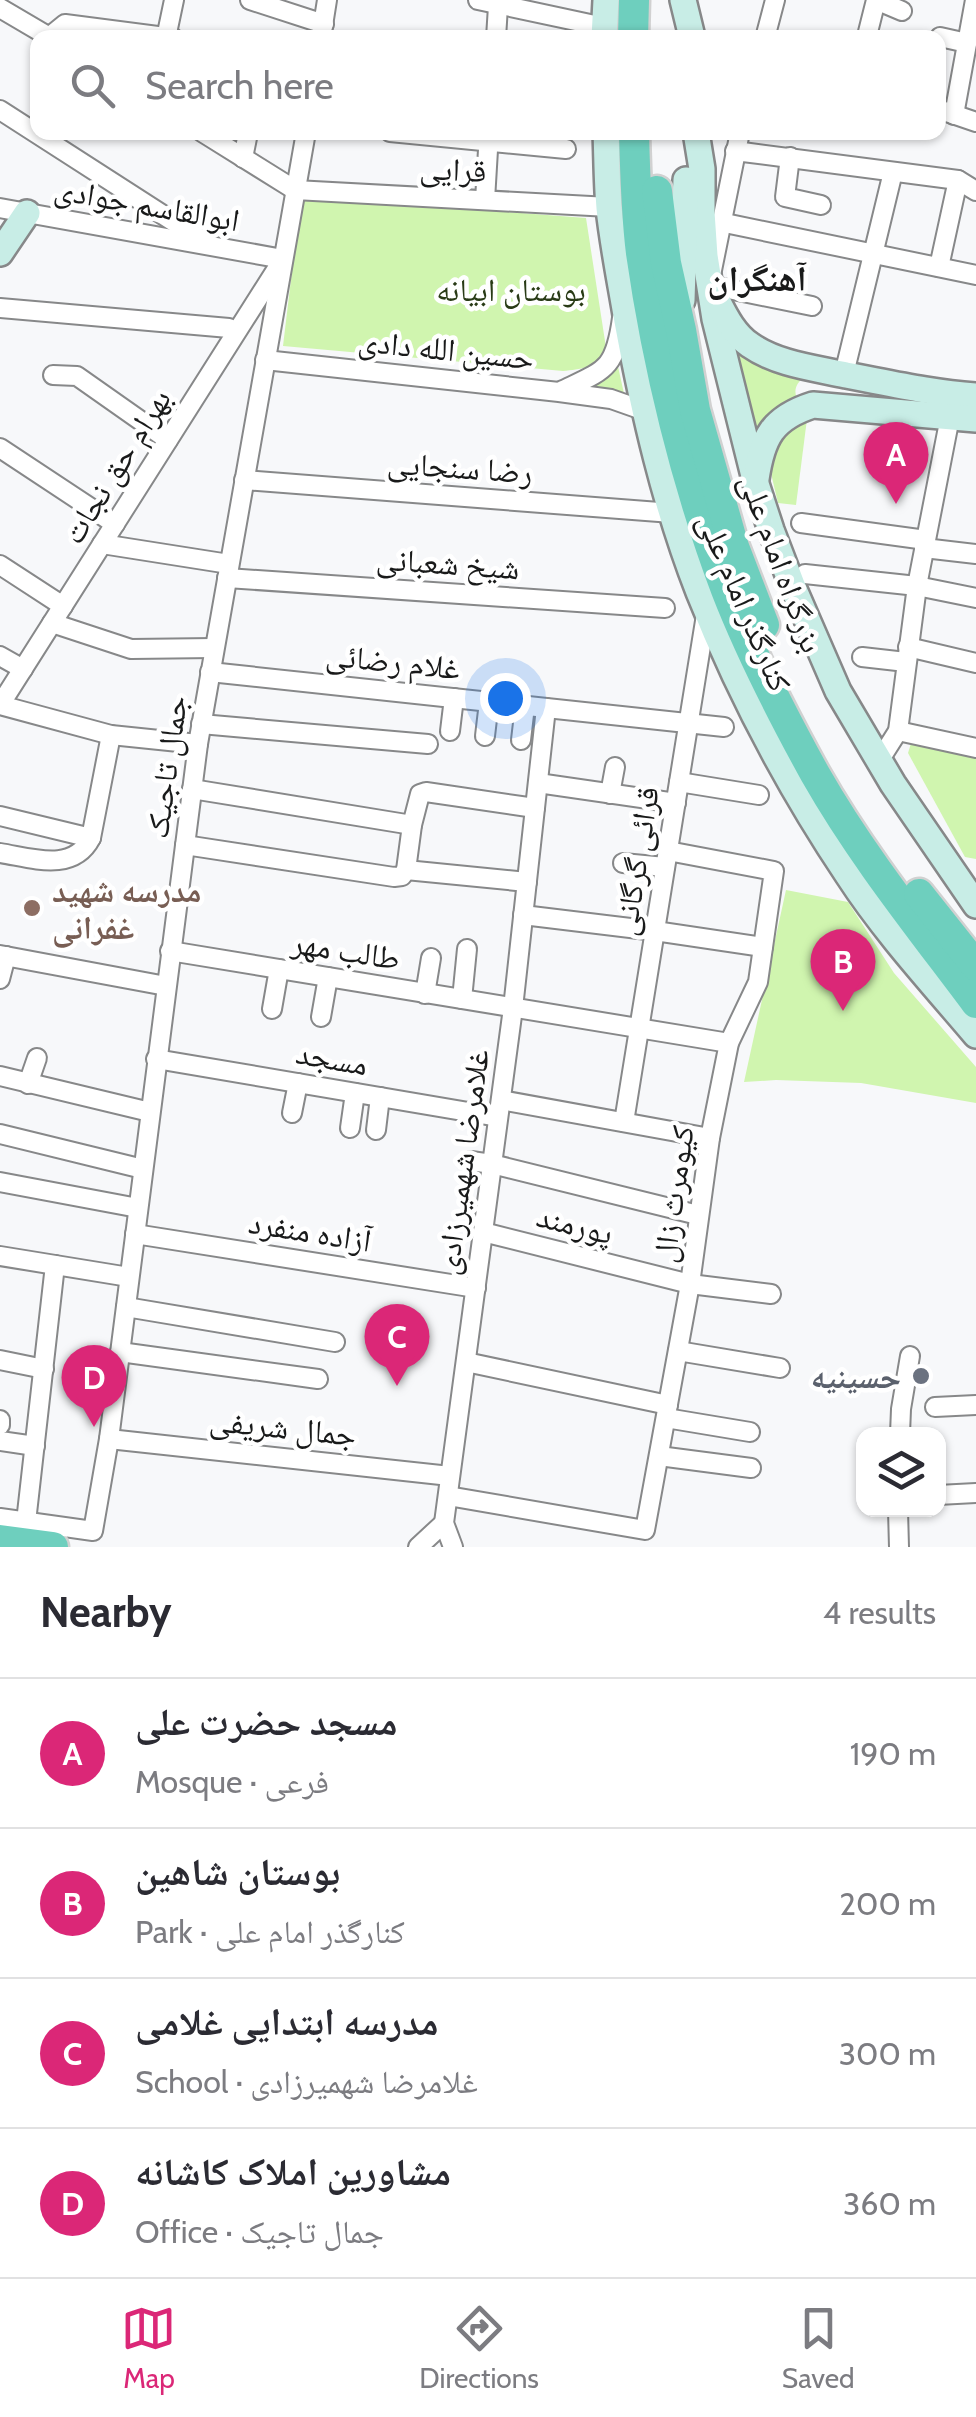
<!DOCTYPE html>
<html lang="en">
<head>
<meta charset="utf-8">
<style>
	body { margin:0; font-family:Cabin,"Noto Naskh Arabic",sans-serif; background:#f2f2f3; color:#2b2b33 }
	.controls { position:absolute; right:30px; bottom:30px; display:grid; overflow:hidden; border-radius:20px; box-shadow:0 2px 8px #0004 }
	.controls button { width:90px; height:90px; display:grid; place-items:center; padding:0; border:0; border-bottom:2px solid #e1e1e2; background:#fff; color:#2b2b33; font:50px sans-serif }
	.you { position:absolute; left:505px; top:698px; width:35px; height:35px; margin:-25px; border:8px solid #fff; border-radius:50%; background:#1a73e8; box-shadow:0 0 0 15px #1a73e833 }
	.badge { display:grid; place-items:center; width:65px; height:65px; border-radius:50%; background:#db2777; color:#fff; font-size:32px; font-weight:700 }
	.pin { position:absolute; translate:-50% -82px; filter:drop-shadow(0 2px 5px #0008) }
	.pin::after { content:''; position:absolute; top:52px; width:35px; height:30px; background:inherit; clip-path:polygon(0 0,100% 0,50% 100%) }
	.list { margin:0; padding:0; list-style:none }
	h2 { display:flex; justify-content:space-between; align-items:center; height:130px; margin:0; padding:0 40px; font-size:42px }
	h2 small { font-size:32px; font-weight:400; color:#7c7c81 }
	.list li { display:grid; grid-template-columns:65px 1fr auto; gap:30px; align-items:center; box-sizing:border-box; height:150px; padding:0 40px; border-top:2px solid #e1e1e2 }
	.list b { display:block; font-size:38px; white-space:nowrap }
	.list p { margin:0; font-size:32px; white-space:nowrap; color:#7c7c81 }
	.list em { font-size:32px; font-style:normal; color:#7c7c81 }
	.icon { flex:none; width:55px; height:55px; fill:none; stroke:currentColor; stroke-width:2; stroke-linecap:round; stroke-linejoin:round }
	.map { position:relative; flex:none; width:976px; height:1547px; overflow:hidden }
	.search { position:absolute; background:#fff; box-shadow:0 2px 8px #0004; left:30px; right:30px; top:30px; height:110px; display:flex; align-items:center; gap:25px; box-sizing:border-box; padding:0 35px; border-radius:20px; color:#7c7c81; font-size:38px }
	.sheet { height:730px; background:#fff }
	nav { display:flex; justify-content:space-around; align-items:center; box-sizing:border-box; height:140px; border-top:2px solid #e1e1e2; background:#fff; font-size:28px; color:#7c7c81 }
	nav a { display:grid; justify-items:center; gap:5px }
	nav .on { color:#db2777 }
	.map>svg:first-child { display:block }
	.green { fill:#d0f5af }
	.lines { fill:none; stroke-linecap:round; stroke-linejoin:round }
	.minor-casing { stroke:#878889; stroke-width:22 }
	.secondary-casing { stroke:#878889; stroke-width:30 }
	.trunk-casing { stroke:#d1d1d1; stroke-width:35 }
	.minor { stroke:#fff; stroke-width:18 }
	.secondary { stroke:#c8ede6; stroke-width:25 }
	.trunk { stroke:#6ecfbe; stroke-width:30 }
	.education-dot { fill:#8d6e63; stroke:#fff; stroke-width:4 }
	.worship-dot { fill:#6b7280; stroke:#fff; stroke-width:4 }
	.labels { text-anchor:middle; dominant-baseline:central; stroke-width:9; stroke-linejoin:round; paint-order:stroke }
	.street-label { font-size:32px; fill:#191a1a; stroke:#fff }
	.park-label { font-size:32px; fill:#293b16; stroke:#fff }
	.education-label { font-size:32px; font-weight:bold; fill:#785e54; stroke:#fff; text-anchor:start }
	.worship-label { font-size:32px; font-weight:bold; fill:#5b616d; stroke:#fff; text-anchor:end }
	.neighbourhood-label { font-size:35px; font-weight:bold; fill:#191a1a; stroke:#fff }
</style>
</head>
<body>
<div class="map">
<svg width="976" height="1547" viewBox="0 0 976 1547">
	<rect width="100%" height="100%" fill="#f7f8fa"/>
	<!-- green -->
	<g class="green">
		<path d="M 301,196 L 586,218 L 607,354 C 594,368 581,369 563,371 L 283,346 Z"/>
		<path d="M 731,340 L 805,376 C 795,384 792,393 800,403 L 755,450 Z"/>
		<path d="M 617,362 L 625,398 L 575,390 Z"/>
		<path d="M 807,419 L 796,505 L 778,503 L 769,465 L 782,432 Z"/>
		<path d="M 912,740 L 976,753 L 976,859 L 965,857 L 908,753 Z"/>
		<path d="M 786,890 L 848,902 L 894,973 L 976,1067 L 976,1103 L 861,1083 L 776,1080 L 744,1082 Z"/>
	</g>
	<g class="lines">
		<!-- minor casing -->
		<g class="minor-casing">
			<g id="minor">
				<path d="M 250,0 L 324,24"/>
				<path d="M 478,0 L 604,27"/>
				<path d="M 876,0 L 902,11"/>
				<path d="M 0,8 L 51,38"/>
				<path d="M 868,32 L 876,0"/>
				<path d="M 49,37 L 65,24 L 173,38"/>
				<path d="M 940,37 L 967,43"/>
				<path d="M 166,38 L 174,0"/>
				<path d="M 321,38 L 327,0"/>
				<path d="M 496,38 L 498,6"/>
				<path d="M 765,38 L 775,0"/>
				<path d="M 938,109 L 976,122"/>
				<path d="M 0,110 L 202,240"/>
				<path d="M 954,115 L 975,0"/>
				<path d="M 202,132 L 295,190 L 609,207"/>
				<path d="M 390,132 L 566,149"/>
				<path d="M 740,132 L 709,285 L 812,306"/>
				<path d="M 735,151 L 958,180 L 976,191"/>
				<path d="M 790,157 L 785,197 L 821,205"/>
				<path d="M 243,158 L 248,133"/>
				<path d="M 485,200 L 489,133"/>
				<path d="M 0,208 L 283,259 L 0,705"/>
				<path d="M 720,222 L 976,275"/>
				<path d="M 939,267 L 958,180"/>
				<path d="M 0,308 L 229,328"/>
				<path d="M 265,360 L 559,392 L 611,399 L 645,411"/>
				<path d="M 844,374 L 893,172"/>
				<path d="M 53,375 L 77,376 L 168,440"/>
				<path d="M 561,391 C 605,370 615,370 622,318"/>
				<path d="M 0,448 L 115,524"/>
				<path d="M 244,480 L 672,513"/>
				<path d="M 801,523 L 926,540"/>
				<path d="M 102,544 L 229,564"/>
				<path d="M 924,548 L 976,554"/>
				<path d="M 0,565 L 63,606"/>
				<path d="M 805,574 L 917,586 L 976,598"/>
				<path d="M 227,578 L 665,608"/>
				<path d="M 52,623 L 131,649 L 214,648"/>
				<path d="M 908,647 L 976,663"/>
				<path d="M 0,656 L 23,669"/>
				<path d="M 862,657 L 906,662"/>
				<path d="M 210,672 L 724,727"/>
				<path d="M 0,705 L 111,735 L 198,744"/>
				<path d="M 201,724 L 428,744"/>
				<path d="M 450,731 L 454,698"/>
				<path d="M 898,731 L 976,748"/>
				<path d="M 485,736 L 489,702"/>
				<path d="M 521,740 L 525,706"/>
				<path d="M 879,761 L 898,731 L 917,586 L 950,417"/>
				<path d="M 679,782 L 759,795"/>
				<path d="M 538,783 L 676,803"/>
				<path d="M 192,789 L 412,825"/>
				<path d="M 610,794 L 615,767"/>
				<path d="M 0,816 L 91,838"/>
				<path d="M 185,845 L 394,877 L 402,876 L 406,870 L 412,825 L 420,794 L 426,792 L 535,808"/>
				<path d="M 0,853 C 32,858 73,873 91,838 L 111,735"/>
				<path d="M 623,863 L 665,867"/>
				<path d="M 406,870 L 527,882"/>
				<path d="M 523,915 L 655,931 L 763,947"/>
				<path d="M 170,951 L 729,1043"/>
				<path d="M 0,955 L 166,986"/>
				<path d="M 0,979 L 6,956"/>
				<path d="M 425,994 L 431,958"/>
				<path d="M 462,999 L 467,949"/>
				<path d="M 272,1009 L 279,969"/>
				<path d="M 321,1017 L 328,977"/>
				<path d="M 156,1059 L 498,1117"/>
				<path d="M 0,1076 L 150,1112"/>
				<path d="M 28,1084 L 37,1058"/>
				<path d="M 501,1100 L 710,1138"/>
				<path d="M 292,1113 L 298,1083"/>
				<path d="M 624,1122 L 706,615"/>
				<path d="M 350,1128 L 355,1093"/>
				<path d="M 376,1130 L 380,1097"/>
				<path d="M 0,1134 L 143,1169"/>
				<path d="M 471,1161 L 492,1164 L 698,1215"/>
				<path d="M 0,1182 L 138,1208"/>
				<path d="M 483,1232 L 690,1284 L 771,1294"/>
				<path d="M 135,1234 L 476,1288"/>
				<path d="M 0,1256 L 129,1277"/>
				<path d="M 126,1307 L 335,1342"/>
				<path d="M 678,1351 L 780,1368"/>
				<path d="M 120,1352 L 318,1379"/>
				<path d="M 0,1360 L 44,1369"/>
				<path d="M 466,1362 L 668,1405"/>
				<path d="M 935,1407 L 976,1405"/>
				<path d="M 666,1418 L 750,1432"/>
				<path d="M 0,1425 L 0,1420"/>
				<path d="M 900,1434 L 901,1409 L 910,1356"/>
				<path d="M 109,1439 L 450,1476"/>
				<path d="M 0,1441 L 35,1446"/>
				<path d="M 659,1456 L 751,1468"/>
				<path d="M 938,1495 L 976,1493"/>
				<path d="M 448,1496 L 645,1530 L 690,1284 L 710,1138 L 729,1043 L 758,982 L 774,871 L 668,851"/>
				<path d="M 898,1510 L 899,1547"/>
				<path d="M 0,1518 L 93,1531 L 109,1439 L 198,744 L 306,132"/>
				<path d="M 26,1522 L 55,1265"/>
				<path d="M 418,1547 L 444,1523"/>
				<path d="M 453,1547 L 444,1523 L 513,1008 L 546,708"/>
			</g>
		</g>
		<!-- secondary casing -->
		<g class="secondary-casing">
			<g id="secondary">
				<path d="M 683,0 L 692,37"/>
				<path d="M 604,38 L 606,0"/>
				<path d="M 606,132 C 607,158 607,183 609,208 C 613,246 621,284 627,321 C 644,413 665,505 699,592 C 738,690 789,787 848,875 C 885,932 932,983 976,1035"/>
				<path d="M 696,132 L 702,169 L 702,212 L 705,256 L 715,319 L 756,484 L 771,530 L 792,585 L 838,691 L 893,784 L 976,905"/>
				<path d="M 0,253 L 27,213"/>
				<path d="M 682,300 L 686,180"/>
				<path d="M 718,302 C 726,318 735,335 750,345 C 777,364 814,368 846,375 C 889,383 932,393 976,396"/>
				<path d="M 756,479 C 762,438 772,418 813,405 L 976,419"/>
			</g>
		</g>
		<!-- trunk casing -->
		<g class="trunk-casing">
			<g id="trunk">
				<path d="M 633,38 L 634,0"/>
				<path d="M 634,132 C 635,173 636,214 641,253 C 657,365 686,484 726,590 C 750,652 783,716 815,774 C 861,855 920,928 976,1003"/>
				<path d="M 657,191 L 666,263 L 681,330 L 695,410 L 734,547 L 764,625"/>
				<path d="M 919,894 L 976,966"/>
				<path d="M 0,1540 L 53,1547"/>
			</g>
		</g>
		<!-- minor -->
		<use href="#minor" class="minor"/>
		<!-- secondary -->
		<use href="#secondary" class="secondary"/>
		<!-- trunk -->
		<use href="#trunk" class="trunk"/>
	</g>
	<!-- markers -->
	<circle class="education-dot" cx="32" cy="908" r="10"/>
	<circle class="worship-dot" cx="921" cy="1376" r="10"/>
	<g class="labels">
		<!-- street labels -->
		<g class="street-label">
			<text transform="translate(453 169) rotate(3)">قرایی</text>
			<text transform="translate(147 204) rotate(10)">ابوالقاسم جوادی</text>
			<text transform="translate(446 349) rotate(6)">حسین الله دادی</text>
			<text transform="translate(116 466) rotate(-58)">بهرام حق نجات</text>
			<text transform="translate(460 467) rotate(4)">رضا سنجایی</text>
			<text transform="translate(448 563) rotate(4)">شیخ شعبانی</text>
			<text transform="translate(782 563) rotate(70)">بزرگراه امام علی</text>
			<text transform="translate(745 602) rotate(67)">کنارگذر امام علی</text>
			<text transform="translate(393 661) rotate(6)">غلام رضائی</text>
			<text transform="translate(166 767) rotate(-82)">جمال تاجیک</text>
			<text transform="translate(636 861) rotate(-81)">قرائی گرگانی</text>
			<text transform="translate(346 950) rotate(9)">طالب مهر</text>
			<text transform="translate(332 1058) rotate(10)">مسجد</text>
			<text transform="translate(462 1162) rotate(-82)">غلامرضا شهمیرزادی</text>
			<text transform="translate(673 1194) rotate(-82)">کیومرث زال</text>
			<text transform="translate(575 1224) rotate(14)">پورمند</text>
			<text transform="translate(310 1231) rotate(9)">آزاده منفرد</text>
			<text transform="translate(283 1427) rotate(6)">جمال شریفی</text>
		</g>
		<!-- park labels -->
		<g class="park-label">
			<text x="511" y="289">بوستان ابیانه</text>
		</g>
		<!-- education labels -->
		<g class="education-label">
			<text x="52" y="890">مدرسه شهید<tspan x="52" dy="37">غفرانی</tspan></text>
		</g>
		<!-- worship labels -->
		<g class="worship-label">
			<text x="901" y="1376">حسینیه</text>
		</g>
		<!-- neighbourhood labels -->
		<g class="neighbourhood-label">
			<text x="757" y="278">آهنگران</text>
		</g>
	</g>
</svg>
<div class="controls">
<button><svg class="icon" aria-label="layers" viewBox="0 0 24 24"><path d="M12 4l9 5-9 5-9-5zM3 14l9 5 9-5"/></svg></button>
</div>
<div class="you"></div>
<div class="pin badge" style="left:896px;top:504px">A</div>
<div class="pin badge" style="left:843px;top:1011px">B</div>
<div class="pin badge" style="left:397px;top:1386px">C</div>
<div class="pin badge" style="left:94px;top:1427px">D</div>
<div class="search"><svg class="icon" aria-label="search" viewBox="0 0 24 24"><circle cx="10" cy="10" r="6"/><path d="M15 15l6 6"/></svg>Search here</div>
</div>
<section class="sheet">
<h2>Nearby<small>4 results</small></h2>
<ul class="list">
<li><span class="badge">A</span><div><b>مسجد حضرت علی</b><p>Mosque · فرعی</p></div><em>190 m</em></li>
<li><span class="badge">B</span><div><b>بوستان شاهین</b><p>Park · کنارگذر امام علی</p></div><em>200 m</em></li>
<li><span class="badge">C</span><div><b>مدرسه ابتدایی غلامی</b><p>School · غلامرضا شهمیرزادی</p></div><em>300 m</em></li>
<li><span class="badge">D</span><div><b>مشاورین املاک کاشانه</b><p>Office · جمال تاجیک</p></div><em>360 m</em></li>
</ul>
</section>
<nav>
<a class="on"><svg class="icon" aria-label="map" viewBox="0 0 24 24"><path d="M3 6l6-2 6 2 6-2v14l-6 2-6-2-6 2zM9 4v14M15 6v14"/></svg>Map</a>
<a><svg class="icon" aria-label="directions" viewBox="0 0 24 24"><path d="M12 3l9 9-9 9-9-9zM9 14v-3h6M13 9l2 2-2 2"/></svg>Directions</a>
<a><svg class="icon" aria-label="saved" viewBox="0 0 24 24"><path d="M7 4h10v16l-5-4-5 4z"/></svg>Saved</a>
</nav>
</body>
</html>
